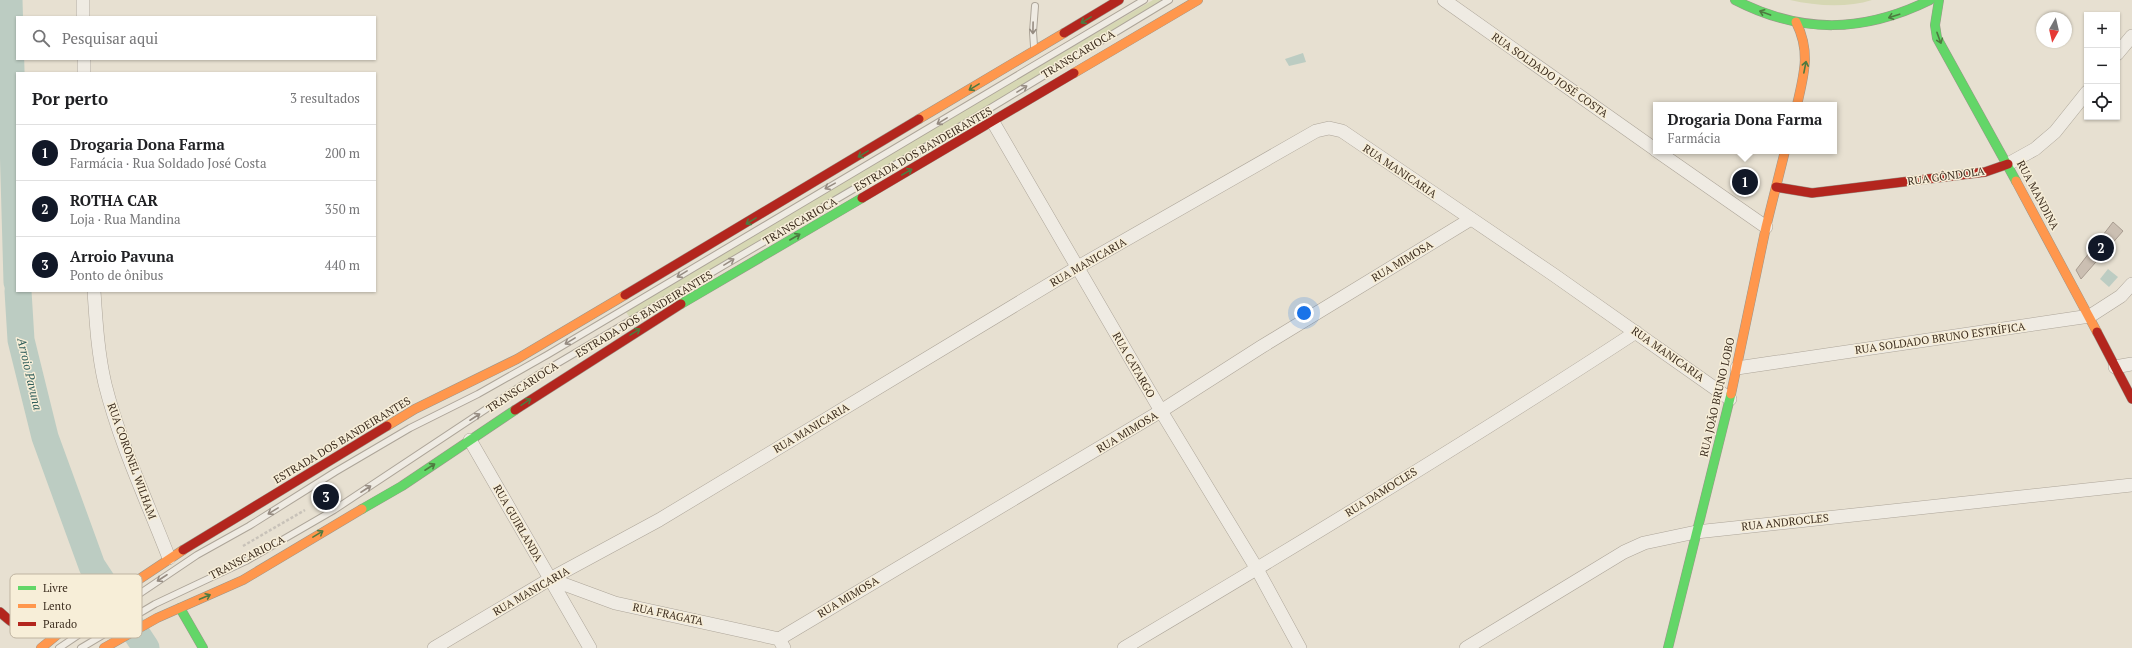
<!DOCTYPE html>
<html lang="pt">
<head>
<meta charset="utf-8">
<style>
	body { margin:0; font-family:"PT Serif",serif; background:#f2f2f2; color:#202124 }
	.controls { position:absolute; right:12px; top:12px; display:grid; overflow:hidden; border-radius:0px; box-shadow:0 1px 3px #0004 }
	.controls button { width:36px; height:36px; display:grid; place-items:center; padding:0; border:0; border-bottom:1px solid #e0e0e0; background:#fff; color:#202124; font:20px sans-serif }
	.compass { position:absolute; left:2036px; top:12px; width:36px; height:36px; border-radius:50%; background:#fff; box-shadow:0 1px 3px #0004; rotate:188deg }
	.you { position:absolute; left:1304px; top:313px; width:14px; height:14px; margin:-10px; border:3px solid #fff; border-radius:50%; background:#1a73e8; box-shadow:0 0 0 6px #1a73e833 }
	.badge { display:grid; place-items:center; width:26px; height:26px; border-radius:50%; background:#111827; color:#fff; font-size:13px; font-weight:700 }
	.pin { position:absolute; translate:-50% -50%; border:2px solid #fff; box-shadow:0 1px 4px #0006 }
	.popup { position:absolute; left:1653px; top:102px; width:184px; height:52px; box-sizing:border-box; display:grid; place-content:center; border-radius:0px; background:#fff; filter:drop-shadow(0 1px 3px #0005); font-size:13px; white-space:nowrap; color:#757577 }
	.popup b { font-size:15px; color:#202124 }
	.popup::after { content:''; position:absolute; left:50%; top:100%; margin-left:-8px; border:8px solid transparent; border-top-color:#fff }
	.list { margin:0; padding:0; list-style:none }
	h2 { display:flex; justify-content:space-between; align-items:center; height:52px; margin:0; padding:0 16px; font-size:17px }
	h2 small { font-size:13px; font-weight:400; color:#757577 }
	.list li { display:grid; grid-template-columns:26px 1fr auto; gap:12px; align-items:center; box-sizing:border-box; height:56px; padding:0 16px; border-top:1px solid #e0e0e0 }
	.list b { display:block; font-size:15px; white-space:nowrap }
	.list p { margin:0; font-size:13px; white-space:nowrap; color:#757577 }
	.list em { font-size:13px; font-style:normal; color:#757577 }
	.icon { flex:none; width:22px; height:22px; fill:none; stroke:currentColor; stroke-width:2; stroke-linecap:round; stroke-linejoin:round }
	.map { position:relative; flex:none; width:2132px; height:648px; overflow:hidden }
	.search { position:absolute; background:#fff; box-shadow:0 1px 3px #0004; left:16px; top:16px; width:360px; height:44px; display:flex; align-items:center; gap:10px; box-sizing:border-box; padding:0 14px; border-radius:0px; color:#757577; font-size:15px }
	.panel { position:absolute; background:#fff; box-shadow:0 1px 3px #0004; left:16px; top:72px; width:360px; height:220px; border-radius:0px }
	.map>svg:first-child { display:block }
	.green { fill:#d6d7b3 }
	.water { fill:#bcccc2 }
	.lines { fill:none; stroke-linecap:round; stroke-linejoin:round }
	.river { stroke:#bcccc2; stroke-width:27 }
	.building { fill:#cbbfb2; stroke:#a89c90 }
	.lane-casing { stroke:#ada599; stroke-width:8 }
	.street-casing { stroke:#ada599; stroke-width:14 }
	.fast-casing { stroke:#9c958a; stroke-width:10 }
	.slow-casing { stroke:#9c958a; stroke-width:10 }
	.jam-casing { stroke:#9c958a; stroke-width:10 }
	.path { stroke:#c8c2b9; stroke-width:2.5; stroke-dasharray:3 2; stroke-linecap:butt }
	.lane { stroke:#efebe3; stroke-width:6 }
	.street { stroke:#efebe3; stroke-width:13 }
	.fast { stroke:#63d668; stroke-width:9 }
	.slow { stroke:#ff974d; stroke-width:9 }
	.jam { stroke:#b3261e; stroke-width:9 }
	.oneway { stroke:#4e7a40 }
	.oneway2 { stroke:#968c82 }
	.labels { text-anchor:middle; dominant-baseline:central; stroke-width:3; stroke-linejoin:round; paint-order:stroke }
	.street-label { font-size:11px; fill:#3d2e20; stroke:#f7eed8 }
	.water-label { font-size:12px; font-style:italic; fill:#2f5d5a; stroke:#f7eed8 }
	.key { fill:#f7eed8; stroke:#bfb4a1; stroke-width:1 }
	.key-label { font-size:11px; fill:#3d2e20 }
</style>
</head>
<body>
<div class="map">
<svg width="2132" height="648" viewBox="0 0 2132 648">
	<rect width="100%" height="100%" fill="#e7e0d1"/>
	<!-- green -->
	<g class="green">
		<path d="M 1153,0 L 1166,0 L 634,324 L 626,312 L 853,174 Z"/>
		<path d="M 1790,0 L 1872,0 C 1847,8 1816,6 1790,0 Z"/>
	</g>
	<!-- water -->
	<g class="water">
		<path d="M 1303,53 L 1306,62 L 1289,66 L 1285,59 Z"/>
		<path d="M 2108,269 L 2118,277 L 2109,287 L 2100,279 Z"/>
	</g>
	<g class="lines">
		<!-- river -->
		<g class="river">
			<path d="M 9,0 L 17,282"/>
			<path d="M 18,291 L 21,340 L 45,437 L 92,566 L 146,648"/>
		</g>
	</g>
	<!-- building -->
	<path class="building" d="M 2113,222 L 2123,231 L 2081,279 L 2076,270 Z"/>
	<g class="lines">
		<!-- lane casing -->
		<g class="lane-casing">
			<g id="lane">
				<path d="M 1034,46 L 1033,32 L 1035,6"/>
				<path d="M 59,648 L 197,555 L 249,526 L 335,472 L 410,428 L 478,394 L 547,355 L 1144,0"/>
				<path d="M 81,648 L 155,604 L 246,561 L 334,510 L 536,376 L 954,130 L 1169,0"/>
			</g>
		</g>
		<!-- street casing -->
		<g class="street-casing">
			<g id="street">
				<path d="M 83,0 L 83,17"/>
				<path d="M 1444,0 L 1656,150"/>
				<path d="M 2117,54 L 2132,36"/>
				<path d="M 84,59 L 84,73"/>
				<path d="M 993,122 L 1161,411 L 1257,569 L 1300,648"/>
				<path d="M 1657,151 L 1766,227"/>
				<path d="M 2008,164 L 2035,149 L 2055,132 L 2087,92"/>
				<path d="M 94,291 C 96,322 98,354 105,384 C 120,444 147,501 169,558"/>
				<path d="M 2115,367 L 2132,364"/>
				<path d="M 1737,368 L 2090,316 L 2121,296 L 2132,284"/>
				<path d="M 470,440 L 590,648"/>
				<path d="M 550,579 L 615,603 L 779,639 L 784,648"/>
				<path d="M 779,639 L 1161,411 L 1261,347 L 1471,219"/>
				<path d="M 434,648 L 550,579 L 659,520 L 1078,267 L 1316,131 L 1329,128 L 1342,131 L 1554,275 L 1730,399"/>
				<path d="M 1124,648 C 1296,546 1468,442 1636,332"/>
				<path d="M 1466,648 L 1624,552 L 1644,543 L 1696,532 L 2132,485"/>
			</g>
		</g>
		<!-- fast casing -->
		<g class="fast-casing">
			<g id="fast">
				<path d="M 1735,0 C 1801,34 1863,33 1930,0"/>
				<path d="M 1939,0 L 1935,25 L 1937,38 L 2016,181"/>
				<path d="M 681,304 L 862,198"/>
				<path d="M 362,509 L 402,486 L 515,410"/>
				<path d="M 180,608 L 203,648"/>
				<path d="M 1668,648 L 1731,394"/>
			</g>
		</g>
		<!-- slow casing -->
		<g class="slow-casing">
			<g id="slow">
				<path d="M 1796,22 C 1811,52 1804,74 1797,105"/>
				<path d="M 1074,73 L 1198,0"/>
				<path d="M 919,119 L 1064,33"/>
				<path d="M 2016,181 L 2097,332"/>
				<path d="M 1731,394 L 1766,227 L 1785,151"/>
				<path d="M 387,426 L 415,409 L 517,359 L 625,295"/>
				<path d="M 41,648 L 63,630 L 183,550"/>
				<path d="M 104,648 L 157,618 L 243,580 L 362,509"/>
			</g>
		</g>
		<!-- jam casing -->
		<g class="jam-casing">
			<g id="jam">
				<path d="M 1064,33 L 1119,0"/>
				<path d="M 1776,187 L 1812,193 L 1985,172 L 2008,164"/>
				<path d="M 862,198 L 1074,73"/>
				<path d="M 625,295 L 919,119"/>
				<path d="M 2097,332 L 2132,399"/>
				<path d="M 515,410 L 681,304"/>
				<path d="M 183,550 L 387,426"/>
				<path d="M 0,612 C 19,631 37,635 63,630"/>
			</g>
		</g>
		<!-- path -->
		<path class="path" d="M 243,546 L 305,510"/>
		<!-- lane -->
		<use href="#lane" class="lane"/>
		<!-- street -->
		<use href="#street" class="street"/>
		<!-- fast -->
		<use href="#fast" class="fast"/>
		<!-- slow -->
		<use href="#slow" class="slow"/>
		<!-- jam -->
		<use href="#jam" class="jam"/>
	</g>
	<!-- one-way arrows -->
	<defs><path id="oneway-shaft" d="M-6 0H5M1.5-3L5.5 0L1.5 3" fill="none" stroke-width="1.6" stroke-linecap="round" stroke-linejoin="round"/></defs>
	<g class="oneway">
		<use href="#oneway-shaft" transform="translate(1765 13) rotate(-160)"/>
		<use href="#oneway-shaft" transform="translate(1894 16) rotate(162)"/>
		<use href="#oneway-shaft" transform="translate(1086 20) rotate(149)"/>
		<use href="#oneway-shaft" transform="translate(1939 38) rotate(70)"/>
		<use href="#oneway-shaft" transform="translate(1805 67) rotate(-79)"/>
		<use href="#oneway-shaft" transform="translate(974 87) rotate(149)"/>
		<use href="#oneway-shaft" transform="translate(863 154) rotate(149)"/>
		<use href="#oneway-shaft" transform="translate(907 172) rotate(-30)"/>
		<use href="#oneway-shaft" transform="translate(751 221) rotate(149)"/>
		<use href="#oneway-shaft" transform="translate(795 237) rotate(-30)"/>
		<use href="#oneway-shaft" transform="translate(635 332) rotate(-32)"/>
		<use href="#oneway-shaft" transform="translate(526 402) rotate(-34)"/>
		<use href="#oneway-shaft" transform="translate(430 467) rotate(-33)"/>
		<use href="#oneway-shaft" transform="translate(318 534) rotate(-31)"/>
		<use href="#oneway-shaft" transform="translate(205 597) rotate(-23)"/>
	</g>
	<g class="oneway2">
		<use href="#oneway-shaft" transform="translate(1033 28) rotate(91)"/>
		<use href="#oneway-shaft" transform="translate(1022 89) rotate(-32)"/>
		<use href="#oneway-shaft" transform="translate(942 121) rotate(149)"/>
		<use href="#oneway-shaft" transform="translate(830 186) rotate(151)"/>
		<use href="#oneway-shaft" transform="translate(729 262) rotate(-31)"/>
		<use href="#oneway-shaft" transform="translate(682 274) rotate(149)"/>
		<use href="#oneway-shaft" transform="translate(570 341) rotate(149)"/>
		<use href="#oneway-shaft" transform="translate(475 417) rotate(-33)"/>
		<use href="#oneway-shaft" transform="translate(366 489) rotate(-33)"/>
		<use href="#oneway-shaft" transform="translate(273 511) rotate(149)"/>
		<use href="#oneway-shaft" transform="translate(162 578) rotate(147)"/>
	</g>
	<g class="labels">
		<!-- street labels -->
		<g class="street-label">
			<text transform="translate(1078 54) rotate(-31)">TRANSCARIOCA</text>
			<text transform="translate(1550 75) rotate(35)">RUA SOLDADO JOSÉ COSTA</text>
			<text transform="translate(923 149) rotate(-30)">ESTRADA DOS BANDEIRANTES</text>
			<text transform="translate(1400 171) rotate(34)">RUA MANICARIA</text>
			<text transform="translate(1946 176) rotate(-8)">RUA GÔNDOLA</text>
			<text transform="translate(2038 195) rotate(62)">RUA MANDINA</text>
			<text transform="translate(800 221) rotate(-30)">TRANSCARIOCA</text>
			<text transform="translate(1402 261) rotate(-31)">RUA MIMOSA</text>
			<text transform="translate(1088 262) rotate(-30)">RUA MANICARIA</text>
			<text transform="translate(644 314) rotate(-31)">ESTRADA DOS BANDEIRANTES</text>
			<text transform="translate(1940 338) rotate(-8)">RUA SOLDADO BRUNO ESTRÍFICA</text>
			<text transform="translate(1668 354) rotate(35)">RUA MANICARIA</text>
			<text transform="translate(1134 365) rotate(60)">RUA CATARGO</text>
			<text transform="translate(522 387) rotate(-33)">TRANSCARIOCA</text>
			<text transform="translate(1717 397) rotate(-77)">RUA JOÃO BRUNO LOBO</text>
			<text transform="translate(811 428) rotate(-31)">RUA MANICARIA</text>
			<text transform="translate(1127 432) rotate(-31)">RUA MIMOSA</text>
			<text transform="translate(342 440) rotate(-31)">ESTRADA DOS BANDEIRANTES</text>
			<text transform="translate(132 461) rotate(70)">RUA CORONEL WILHAM</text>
			<text transform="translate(1381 492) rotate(-32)">RUA DAMOCLES</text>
			<text transform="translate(1785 522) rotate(-6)">RUA ANDROCLES</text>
			<text transform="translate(518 523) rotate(60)">RUA GUIRLANDA</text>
			<text transform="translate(247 557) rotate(-27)">TRANSCARIOCA</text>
			<text transform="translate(531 591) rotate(-30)">RUA MANICARIA</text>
			<text transform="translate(848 597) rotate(-31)">RUA MIMOSA</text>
			<text transform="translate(668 614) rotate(12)">RUA FRAGATA</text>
		</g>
		<!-- water labels -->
		<g class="water-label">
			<text transform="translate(30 374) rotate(77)">Arroio Pavuna</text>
		</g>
	</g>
	<!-- legend -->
	<rect x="10" y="574" width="132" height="64" rx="6" class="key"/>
	<rect x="18" y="586" width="18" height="4" fill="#63d668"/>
	<rect x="18" y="604" width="18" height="4" fill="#ff974d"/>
	<rect x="18" y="622" width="18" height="4" fill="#b3261e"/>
	<g class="key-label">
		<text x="43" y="592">Livre</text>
		<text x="43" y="610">Lento</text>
		<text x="43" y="628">Parado</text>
	</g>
</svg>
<div class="controls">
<button>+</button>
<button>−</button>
<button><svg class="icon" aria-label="locate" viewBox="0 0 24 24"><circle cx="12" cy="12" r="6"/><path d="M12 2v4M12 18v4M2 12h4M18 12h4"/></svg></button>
</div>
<svg class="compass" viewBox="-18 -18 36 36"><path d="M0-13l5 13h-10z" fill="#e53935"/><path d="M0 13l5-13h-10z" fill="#757577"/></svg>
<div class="you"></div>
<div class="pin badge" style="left:1745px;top:182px">1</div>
<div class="popup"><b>Drogaria Dona Farma</b>Farmácia</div>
<div class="pin badge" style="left:2101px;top:248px">2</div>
<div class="pin badge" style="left:326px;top:497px">3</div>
<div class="search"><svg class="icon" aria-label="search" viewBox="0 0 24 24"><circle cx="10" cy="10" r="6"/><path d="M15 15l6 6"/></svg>Pesquisar aqui</div>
<section class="panel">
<h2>Por perto<small>3 resultados</small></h2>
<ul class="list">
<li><span class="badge">1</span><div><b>Drogaria Dona Farma</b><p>Farmácia · Rua Soldado José Costa</p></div><em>200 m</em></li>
<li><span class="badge">2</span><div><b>ROTHA CAR</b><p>Loja · Rua Mandina</p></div><em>350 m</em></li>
<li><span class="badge">3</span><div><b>Arroio Pavuna</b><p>Ponto de ônibus</p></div><em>440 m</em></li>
</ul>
</section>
</div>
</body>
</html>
